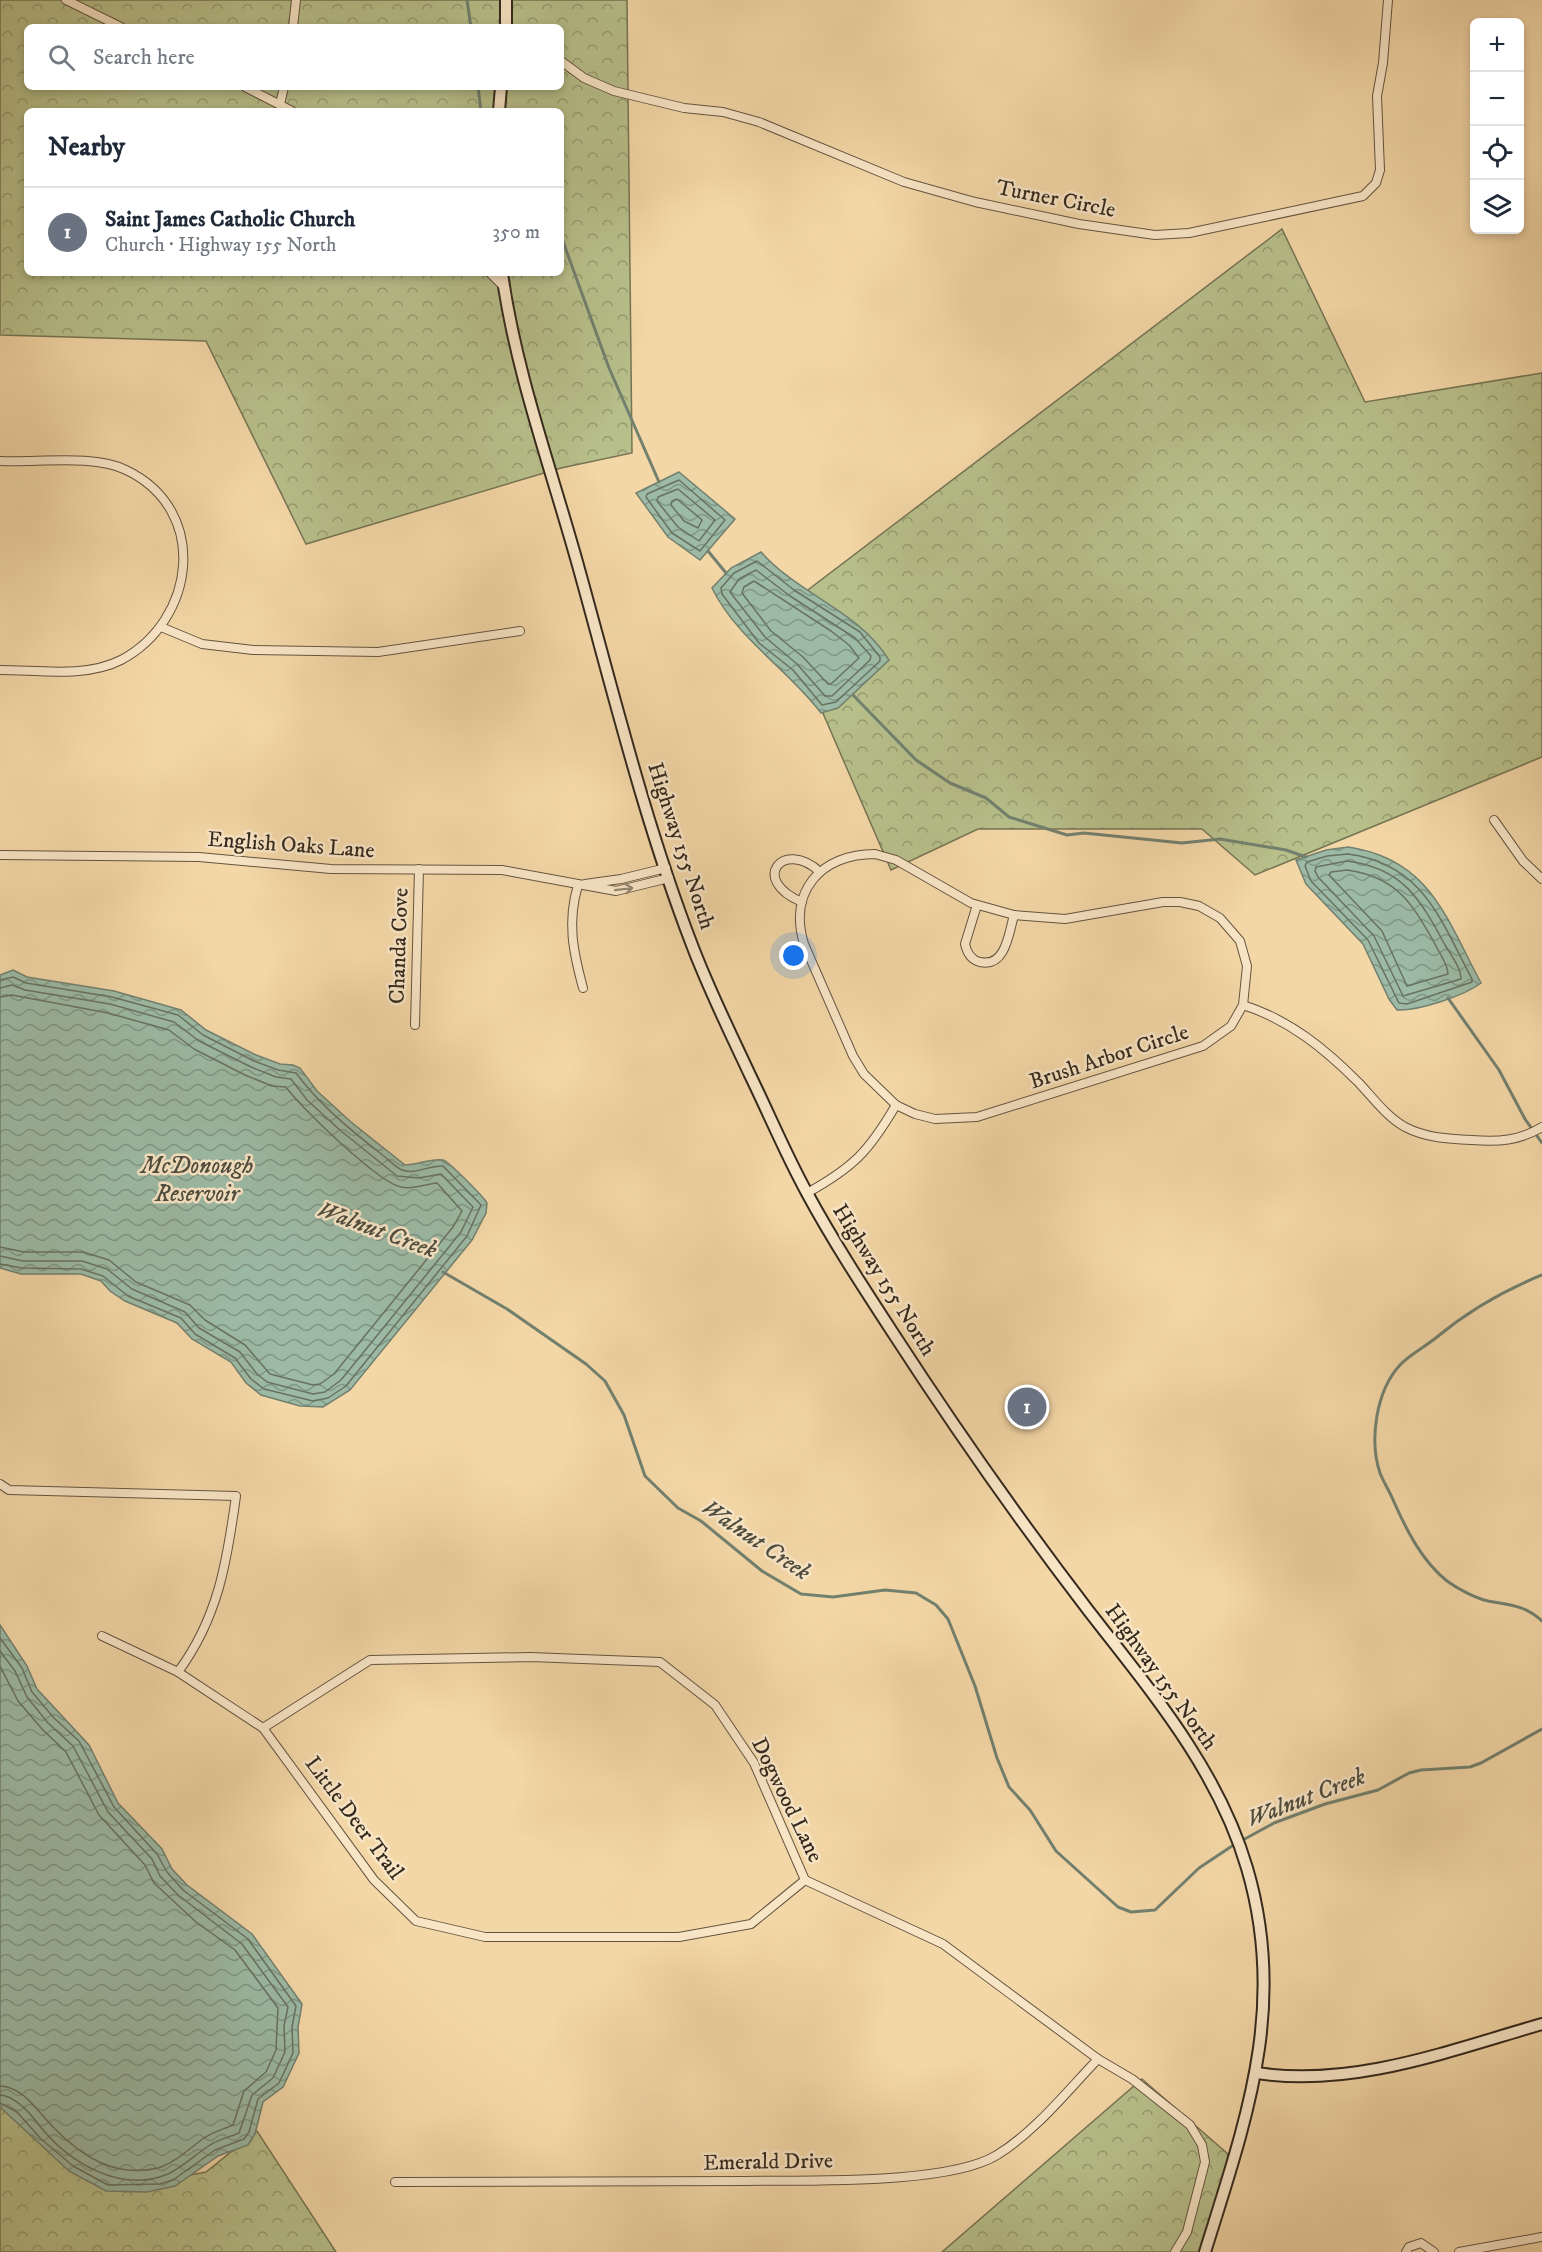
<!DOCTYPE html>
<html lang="en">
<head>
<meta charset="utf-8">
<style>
	body { margin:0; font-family:"IM FELL DW Pica",serif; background:#f2f2f3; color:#1f2937 }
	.controls { position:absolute; right:18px; top:18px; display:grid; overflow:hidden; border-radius:9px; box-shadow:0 3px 9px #0003 }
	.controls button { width:54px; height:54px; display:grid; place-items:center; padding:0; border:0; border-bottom:2px solid #e0e1e3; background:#fff; color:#1f2937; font:30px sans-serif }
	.you { position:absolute; left:794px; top:956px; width:21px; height:21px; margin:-15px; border:4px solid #fff; border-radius:50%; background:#1a73e8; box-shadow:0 0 0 9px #1a73e833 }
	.badge { display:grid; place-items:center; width:39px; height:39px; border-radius:50%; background:#db2777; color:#fff; font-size:20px; font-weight:700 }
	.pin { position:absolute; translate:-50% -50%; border:3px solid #fff; box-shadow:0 2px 6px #0006 }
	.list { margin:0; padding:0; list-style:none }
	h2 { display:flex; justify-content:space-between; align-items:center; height:78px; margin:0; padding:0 24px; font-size:26px }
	h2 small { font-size:20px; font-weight:400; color:#747a83 }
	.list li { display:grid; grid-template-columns:39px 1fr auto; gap:18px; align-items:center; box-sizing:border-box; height:90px; padding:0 24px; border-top:2px solid #e0e1e3 }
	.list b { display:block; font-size:22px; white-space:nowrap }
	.list p { margin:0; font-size:20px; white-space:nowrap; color:#747a83 }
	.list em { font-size:20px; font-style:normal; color:#747a83 }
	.icon { flex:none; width:33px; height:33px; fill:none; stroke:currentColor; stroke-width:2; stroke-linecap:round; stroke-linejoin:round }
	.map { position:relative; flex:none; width:1542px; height:2252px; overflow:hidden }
	.search { position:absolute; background:#fff; box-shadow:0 3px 9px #0003; left:24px; top:24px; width:540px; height:66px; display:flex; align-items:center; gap:15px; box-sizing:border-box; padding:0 21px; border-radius:9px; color:#747a83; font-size:22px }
	.panel { position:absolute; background:#fff; box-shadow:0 3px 9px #0003; left:24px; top:108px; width:540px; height:168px; border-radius:9px }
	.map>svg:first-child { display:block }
	.forest { fill:url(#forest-crowns); stroke:#767454; stroke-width:1.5; fill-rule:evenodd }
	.water { fill:url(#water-waves); stroke:#72806f; stroke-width:1.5 }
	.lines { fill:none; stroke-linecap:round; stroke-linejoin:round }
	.shore { stroke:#687261; stroke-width:1.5 }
	.stream { stroke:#72806f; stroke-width:3 }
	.street-casing { stroke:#645440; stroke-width:10 }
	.secondary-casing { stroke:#34291d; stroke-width:14 }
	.street { stroke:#f8e5c6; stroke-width:8 }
	.secondary { stroke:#f8e5c6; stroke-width:10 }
	.oneway { stroke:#968772 }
	.labels { text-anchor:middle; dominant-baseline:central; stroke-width:5; stroke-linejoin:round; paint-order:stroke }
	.street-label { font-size:22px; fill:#34291d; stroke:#f8e5c6 }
	.water-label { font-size:24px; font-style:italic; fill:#4e4d3f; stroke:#f8e5c6 }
</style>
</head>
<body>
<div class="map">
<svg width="1542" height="2252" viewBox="0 0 1542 2252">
	<defs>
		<pattern id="forest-crowns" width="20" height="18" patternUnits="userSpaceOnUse" patternTransform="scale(1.5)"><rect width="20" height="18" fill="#b7bf8a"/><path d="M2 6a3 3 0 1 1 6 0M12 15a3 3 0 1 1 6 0" fill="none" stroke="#969b70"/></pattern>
		<pattern id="water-waves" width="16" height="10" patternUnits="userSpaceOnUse" patternTransform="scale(1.5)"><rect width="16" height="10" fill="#9cbaa5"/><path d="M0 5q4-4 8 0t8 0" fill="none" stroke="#809786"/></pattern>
	</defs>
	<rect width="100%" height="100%" fill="#f4d7a7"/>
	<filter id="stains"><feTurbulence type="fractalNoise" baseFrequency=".00333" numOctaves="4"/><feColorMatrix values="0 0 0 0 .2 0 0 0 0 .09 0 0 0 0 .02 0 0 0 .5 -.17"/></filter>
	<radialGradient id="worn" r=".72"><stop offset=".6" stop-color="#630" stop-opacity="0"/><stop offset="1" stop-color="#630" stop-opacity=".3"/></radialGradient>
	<!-- forest -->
	<g class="forest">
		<path d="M 0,0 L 627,0 L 632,453 L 561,468 L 306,544 L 206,341 L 0,335 ZM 27,27 L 561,27 L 561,87 L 27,87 ZM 27,111 L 561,111 L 561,273 L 27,273 Z"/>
		<path d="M 1282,229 L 1365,402 L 1542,373 L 1542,757 L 1255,875 L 1202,829 L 978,829 L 891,870 L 779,612 Z"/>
		<path d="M 1142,2079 L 1228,2154 L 1221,2200 L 1202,2252 L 942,2252 Z"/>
		<path d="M 0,2080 L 142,2184 L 206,2172 L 257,2131 L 336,2252 L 0,2252 Z"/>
	</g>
	<!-- water -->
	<g class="water">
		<path d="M 679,472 L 735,519 L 700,560 L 668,537 L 636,493 Z"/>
		<path d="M 761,552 C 799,595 858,610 889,660 L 838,708 L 821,713 C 788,669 737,639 712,588 L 731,568 Z"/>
		<path d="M 1348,847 C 1430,859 1446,918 1481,983 C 1464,996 1418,1011 1397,1010 L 1389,999 L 1363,944 L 1306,884 L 1296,860 L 1326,850 Z"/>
		<path d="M 13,970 L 27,977 L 114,991 L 181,1010 L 206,1030 L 256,1055 L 280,1064 L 293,1065 L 300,1068 L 317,1091 L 351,1122 L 405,1165 C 418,1165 430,1158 443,1160 C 448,1161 483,1196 487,1203 L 486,1213 L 472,1240 L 350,1390 L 323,1407 L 300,1406 L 261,1395 L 246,1383 L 231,1362 L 192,1339 L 177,1323 L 125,1301 L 110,1291 L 101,1281 L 81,1274 L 21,1274 L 0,1268 L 0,975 Z"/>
		<path d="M 0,1625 L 27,1666 L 37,1689 L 89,1745 L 118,1803 L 162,1849 L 172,1869 L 187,1885 L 252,1934 L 302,2004 L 298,2027 L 299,2053 L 283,2087 L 263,2102 L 255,2134 L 248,2145 L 218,2156 L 175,2186 L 147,2192 L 106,2191 L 69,2171 L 0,2107 Z"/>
	</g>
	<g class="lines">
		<!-- shore -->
		<g class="shore">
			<path d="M 679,480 L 725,520 L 700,551 L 672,533 L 646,497 L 647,494 Z"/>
			<path d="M 678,489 L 715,520 L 699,541 L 678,527 L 657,501 L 658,497 Z"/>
			<path d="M 677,499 L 702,520 L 698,528 L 684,521 L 671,505 L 672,501 Z"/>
			<path d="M 757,561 L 794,590 L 860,632 L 880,657 L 880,661 L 836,702 L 822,705 L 793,670 L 759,643 L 722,594 L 721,588 L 734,573 Z"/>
			<path d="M 756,570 L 790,596 L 855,638 L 871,656 L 870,660 L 832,696 L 825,696 L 797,664 L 765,637 L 730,592 L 739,579 Z"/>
			<path d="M 754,581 L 831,631 L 849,645 L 859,658 L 831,684 L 828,684 L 803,657 L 771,631 L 742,593 L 744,587 Z"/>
			<path d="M 1348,854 C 1423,864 1440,919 1472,979 L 1472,982 L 1407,1004 L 1399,1003 L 1368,940 L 1311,881 L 1305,866 L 1307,862 L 1327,856 Z"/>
			<path d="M 1347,861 C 1403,868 1420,899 1445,945 C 1451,955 1461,968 1461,979 L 1403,996 L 1374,936 L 1318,877 L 1315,871 L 1316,867 Z"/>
			<path d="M 1347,870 C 1397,877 1412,903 1435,944 C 1439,953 1448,964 1448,974 L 1407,986 L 1382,931 L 1329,875 L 1331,872 Z"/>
			<path d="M 0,980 L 13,977 L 26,983 L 112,997 L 178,1015 L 203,1035 L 254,1061 L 278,1070 L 296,1073 C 319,1104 349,1129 380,1153 C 387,1158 395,1167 402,1170 C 415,1175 430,1165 443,1166 L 481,1205 L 467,1236 L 346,1386 L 328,1398 L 313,1401 L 264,1389 L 251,1379 L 235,1358 L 195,1334 L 181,1318 L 128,1296 L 103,1276 L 81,1269 L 22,1268 L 0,1264"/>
			<path d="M 0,988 L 12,985 L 25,990 L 110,1004 L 174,1022 L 199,1041 L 251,1067 L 276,1077 L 291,1079 L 307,1100 L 341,1131 L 397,1176 L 419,1178 L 441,1174 L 473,1207 L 461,1232 L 341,1380 L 325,1392 L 313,1394 L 267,1382 L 257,1374 L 240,1352 L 199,1328 L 185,1312 L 132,1289 L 107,1269 L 82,1261 L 23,1261 L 0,1256"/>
			<path d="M 0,997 L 12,995 L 108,1013 L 169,1030 L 194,1049 L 245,1075 L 272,1086 L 286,1087 C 300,1107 379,1183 401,1187 C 414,1190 425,1184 437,1183 L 462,1211 L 453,1227 L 334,1374 L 320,1384 L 313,1385 L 270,1374 L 245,1345 L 205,1320 L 190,1305 L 136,1282 L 109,1260 L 83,1252 L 24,1252 L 0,1247"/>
			<path d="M 0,1638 L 22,1668 L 32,1692 L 54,1718 L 79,1741 L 114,1807 L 157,1854 L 167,1872 L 183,1890 L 248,1939 L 296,2006 L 292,2027 L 293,2053 L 279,2083 L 258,2099 L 249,2132 L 244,2139 L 215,2150 L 173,2180 L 160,2184 L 108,2185 L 73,2166 L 41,2139 L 17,2112 L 0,2103"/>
			<path d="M 0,1651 L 15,1671 L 27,1697 L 48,1723 L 73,1746 L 108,1812 L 152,1859 L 160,1876 L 178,1895 L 242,1944 L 288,2007 L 284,2026 L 285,2052 L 273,2078 L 252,2095 L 239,2133 C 230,2137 219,2139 210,2145 C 196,2154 183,2167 168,2174 C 120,2194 68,2162 39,2125 C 30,2113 15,2096 0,2095"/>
			<path d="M 0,1666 L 18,1701 L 42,1729 L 66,1752 L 99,1815 L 145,1865 L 154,1883 L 196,1922 L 235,1950 L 278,2008 L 276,2050 L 266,2072 L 244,2091 L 233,2125 C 224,2129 213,2132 204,2138 C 190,2148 175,2163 158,2168 C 115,2178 82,2157 53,2127 C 38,2112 24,2087 0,2086"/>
		</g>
		<!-- stream -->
		<g class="stream">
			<path d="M 467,0 L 471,27"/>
			<path d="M 478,87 L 481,111"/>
			<path d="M 561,236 L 609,368 L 659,482"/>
			<path d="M 708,551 L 726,573"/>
			<path d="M 853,695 L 916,760 L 950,783 L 986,798 L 1009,817 L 1067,835 L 1084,833 L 1182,843 L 1220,839 L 1286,850 L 1306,857"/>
			<path d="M 1448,998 L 1499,1070 L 1525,1119 L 1542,1143"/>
			<path d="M 443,1272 L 507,1309 L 586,1364 L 605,1381 L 624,1415 L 645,1476 L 678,1508 L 701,1521 L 762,1571 L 801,1594 L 833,1597 L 885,1590 L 916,1593 L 936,1605 L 948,1619 L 975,1686 L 997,1758 L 1009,1787 L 1030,1810 L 1056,1851 L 1118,1907 L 1131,1912 L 1155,1910 L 1199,1868 L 1235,1844"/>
			<path d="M 1542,1275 C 1505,1290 1467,1312 1437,1337 C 1425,1347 1410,1354 1400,1365 C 1376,1391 1369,1440 1380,1473 C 1384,1483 1390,1492 1394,1502 C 1407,1531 1422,1561 1447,1581 C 1458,1589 1475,1598 1488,1601 C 1509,1605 1525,1605 1542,1621"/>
			<path d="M 1241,1841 L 1274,1823 L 1325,1804 L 1378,1790 L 1409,1773 L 1421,1770 L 1470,1767 L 1481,1763 L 1542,1729"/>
		</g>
		<!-- street casing -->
		<g class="street-casing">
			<g id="street">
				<path d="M 66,0 L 121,27"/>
				<path d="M 293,27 L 296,0"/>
				<path d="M 561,61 L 584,78 L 614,91 L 684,108 L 723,112 L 759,122 L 904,182 L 975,202 L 1079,224 L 1155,235 L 1189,233 L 1363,196 L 1376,183 L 1380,170 L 1377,96 L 1383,63 L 1388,0"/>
				<path d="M 245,87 L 292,111"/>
				<path d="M 280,104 L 284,87"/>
				<path d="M 490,273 L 503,286"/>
				<path d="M 0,461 C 37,463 93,454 126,470 C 210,510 196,620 121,660 C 86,678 38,670 0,670"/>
				<path d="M 161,627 L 202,644 L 253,650 L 378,652 L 520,631"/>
				<path d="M 1494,820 L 1523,861 L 1542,879"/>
				<path d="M 875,854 L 896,860 L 971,903 L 1014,915 L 1065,919 L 1163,902 L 1180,902 L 1199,906 L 1220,918 L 1240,941 L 1247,966 L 1243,1005 L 1231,1026 L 1203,1046 L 977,1117 L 935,1119 L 915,1114 L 896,1105 L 864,1074 L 853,1056 L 804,944 C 788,891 821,854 875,854 Z"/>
				<path d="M 0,855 L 199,857 L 331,869 L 502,870 L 616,891 L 669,878"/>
				<path d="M 585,884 L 621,879 L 666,868"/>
				<path d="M 578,885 C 567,922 573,951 583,988"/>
				<path d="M 802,902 C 749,880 783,838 820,872"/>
				<path d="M 977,905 L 965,944 C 967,953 971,960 980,962 C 1006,968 1009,932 1014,915"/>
				<path d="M 1243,1005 C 1290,1020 1325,1049 1359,1083 C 1373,1098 1387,1117 1405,1127 C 1426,1138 1449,1139 1472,1140 C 1498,1142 1519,1141 1542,1127"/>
				<path d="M 415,1025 L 419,869"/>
				<path d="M 807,1193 C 854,1167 869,1151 896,1105"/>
				<path d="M 0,1484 L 9,1490 L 236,1496 C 227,1562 218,1618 178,1672"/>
				<path d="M 102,1636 L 178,1672 L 263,1728 L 374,1880 L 416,1921 L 485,1937 L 679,1937 L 751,1924 L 805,1880"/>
				<path d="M 263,1728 L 370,1660 L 530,1657 L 660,1662 L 715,1705 L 754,1763 L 805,1880 L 943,1944 L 1098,2059 L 1132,2079 L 1190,2125 L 1202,2145 L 1205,2162 L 1187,2232 L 1175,2252"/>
				<path d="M 395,2182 C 512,2182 629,2182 745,2181 C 804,2180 949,2185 997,2155 C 1036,2131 1067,2091 1098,2059"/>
				<path d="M 1406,2252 L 1409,2247 L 1421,2243 L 1434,2252"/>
				<path d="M 1459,2252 L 1542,2237"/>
			</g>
		</g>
		<!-- secondary casing -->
		<g class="secondary-casing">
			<g id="secondary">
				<path d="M 506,27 L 506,0"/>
				<path d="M 499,111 L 501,87"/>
				<path d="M 502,273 C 516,374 552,471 579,569 C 614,695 645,823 692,945 C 709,990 730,1032 750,1075 C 769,1114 786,1155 807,1193 C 833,1241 863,1287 893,1333 C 954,1427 1019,1520 1088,1610 C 1150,1690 1218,1769 1247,1868 C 1288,2007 1246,2120 1205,2252"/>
				<path d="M 1257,2073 C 1353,2088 1451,2050 1542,2024"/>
			</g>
		</g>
		<!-- street -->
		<use href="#street" class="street"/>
		<!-- secondary -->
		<use href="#secondary" class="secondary"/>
	</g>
	<!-- one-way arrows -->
	<defs><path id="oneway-shaft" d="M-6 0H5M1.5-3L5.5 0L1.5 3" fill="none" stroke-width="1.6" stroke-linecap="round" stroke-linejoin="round" transform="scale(1.5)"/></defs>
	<use class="oneway" href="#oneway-shaft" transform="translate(624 889) rotate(-7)"/>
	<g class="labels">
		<!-- street labels -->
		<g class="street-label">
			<text transform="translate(1056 199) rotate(11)">Turner Circle</text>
			<text transform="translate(291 845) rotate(4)">English Oaks Lane</text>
			<text transform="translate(681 846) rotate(72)">Highway 155 North</text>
			<text transform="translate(399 946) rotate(-88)">Chanda Cove</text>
			<text transform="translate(1109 1057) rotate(-18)">Brush Arbor Circle</text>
			<text transform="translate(884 1280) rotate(58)">Highway 155 North</text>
			<text transform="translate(1161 1677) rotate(54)">Highway 155 North</text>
			<text transform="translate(787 1800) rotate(64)">Dogwood Lane</text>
			<text transform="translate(354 1818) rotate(53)">Little Deer Trail</text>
			<text transform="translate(768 2162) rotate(-1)">Emerald Drive</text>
		</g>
		<!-- water labels -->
		<g class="water-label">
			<text x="197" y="1166">McDonough<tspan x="197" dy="28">Reservoir</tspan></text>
			<text transform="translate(377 1230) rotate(20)">Walnut Creek</text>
			<text transform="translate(756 1540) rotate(34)">Walnut Creek</text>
			<text transform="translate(1306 1798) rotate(-21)">Walnut Creek</text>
		</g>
	</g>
	<rect width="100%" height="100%" filter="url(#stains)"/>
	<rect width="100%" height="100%" fill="url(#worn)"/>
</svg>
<div class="controls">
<button>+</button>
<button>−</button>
<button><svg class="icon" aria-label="locate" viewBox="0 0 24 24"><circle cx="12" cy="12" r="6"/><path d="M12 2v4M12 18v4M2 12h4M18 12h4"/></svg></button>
<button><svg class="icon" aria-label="layers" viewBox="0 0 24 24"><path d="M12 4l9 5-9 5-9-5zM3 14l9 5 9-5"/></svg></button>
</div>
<div class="you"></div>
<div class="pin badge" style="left:1027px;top:1407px;background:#6b7280">1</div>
<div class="search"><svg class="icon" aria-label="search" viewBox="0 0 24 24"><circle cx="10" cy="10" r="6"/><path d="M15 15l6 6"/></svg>Search here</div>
<section class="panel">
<h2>Nearby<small></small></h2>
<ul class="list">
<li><span class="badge" style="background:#6b7280">1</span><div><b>Saint James Catholic Church</b><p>Church · Highway 155 North</p></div><em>350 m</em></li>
</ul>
</section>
</div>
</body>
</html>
